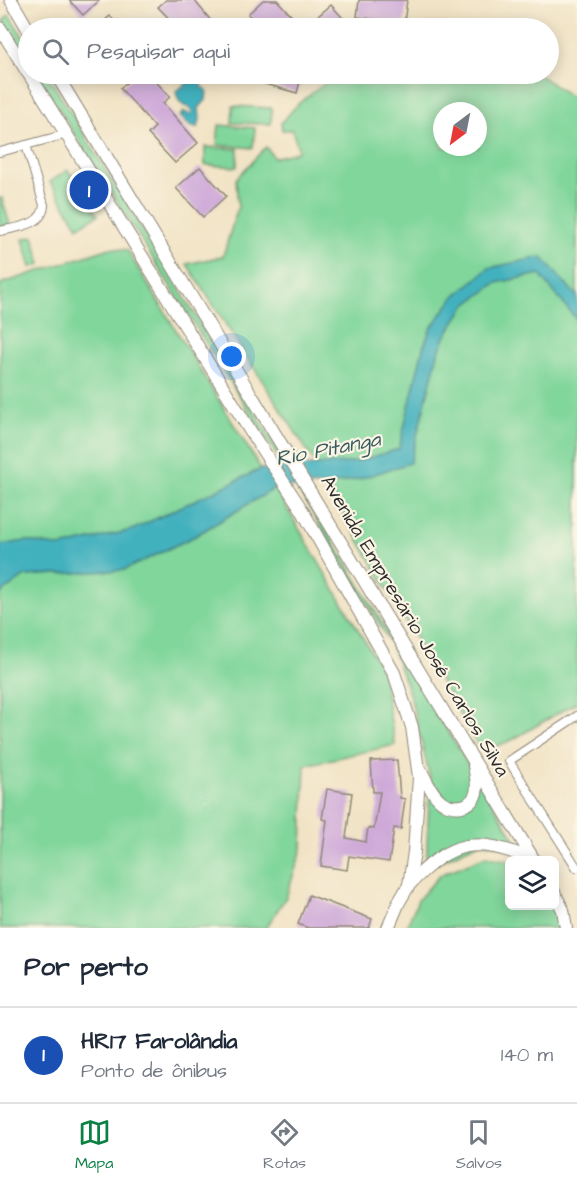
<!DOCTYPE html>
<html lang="pt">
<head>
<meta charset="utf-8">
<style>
	body { margin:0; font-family:"Architects Daughter",sans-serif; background:#f2f2f3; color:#1f2937 }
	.controls { position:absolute; right:18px; bottom:18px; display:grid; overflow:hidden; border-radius:9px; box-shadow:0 3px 15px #0003 }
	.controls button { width:54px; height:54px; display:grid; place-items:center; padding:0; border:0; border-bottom:2px solid #e0e1e3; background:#fff; color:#1f2937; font:30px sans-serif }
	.compass { position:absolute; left:433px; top:102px; width:54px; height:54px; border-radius:50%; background:#fff; box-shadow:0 3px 15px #0003; rotate:212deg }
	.you { position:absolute; left:232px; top:357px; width:21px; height:21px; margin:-15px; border:4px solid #fff; border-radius:50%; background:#1a73e8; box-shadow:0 0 0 9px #1a73e833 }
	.badge { display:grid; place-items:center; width:39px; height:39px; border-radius:50%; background:#0b8043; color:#fff; font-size:20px; font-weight:700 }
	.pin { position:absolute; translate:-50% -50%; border:3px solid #fff; box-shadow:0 2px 6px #0006 }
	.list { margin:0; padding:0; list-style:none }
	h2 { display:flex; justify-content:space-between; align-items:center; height:78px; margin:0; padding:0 24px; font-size:26px }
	h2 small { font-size:20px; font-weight:400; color:#747a83 }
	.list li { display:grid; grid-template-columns:39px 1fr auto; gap:18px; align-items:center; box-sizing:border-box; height:96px; padding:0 24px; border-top:2px solid #e0e1e3 }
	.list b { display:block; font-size:22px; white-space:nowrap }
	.list p { margin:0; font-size:20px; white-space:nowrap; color:#747a83 }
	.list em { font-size:20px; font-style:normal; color:#747a83 }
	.icon { flex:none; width:33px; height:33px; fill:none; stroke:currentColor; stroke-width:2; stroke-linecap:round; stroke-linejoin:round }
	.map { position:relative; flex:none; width:577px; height:928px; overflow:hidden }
	.search { position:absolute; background:#fff; box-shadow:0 3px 15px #0003; left:18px; right:18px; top:18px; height:66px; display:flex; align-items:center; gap:15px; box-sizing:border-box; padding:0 21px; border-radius:33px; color:#747a83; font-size:22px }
	.sheet { height:174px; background:#fff }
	nav { display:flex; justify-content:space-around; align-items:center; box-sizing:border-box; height:84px; border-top:2px solid #e0e1e3; background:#fff; font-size:16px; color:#747a83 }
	nav a { display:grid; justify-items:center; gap:3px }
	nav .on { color:#0b8043 }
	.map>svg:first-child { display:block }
	.green { fill:#80d69b; stroke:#568063; stroke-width:1.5; fill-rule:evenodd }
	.water { fill:#42b1be; stroke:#366e74; stroke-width:1.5 }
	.building { fill:#cfaad9 }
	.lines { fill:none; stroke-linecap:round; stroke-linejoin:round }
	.minor-casing { stroke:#8e8778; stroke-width:10 }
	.secondary-casing { stroke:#8e8778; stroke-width:14 }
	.minor { stroke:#fff; stroke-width:8 }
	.secondary { stroke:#fff; stroke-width:12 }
	.labels { text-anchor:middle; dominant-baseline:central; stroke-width:4.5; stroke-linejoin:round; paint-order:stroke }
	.street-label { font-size:20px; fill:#2b2b2b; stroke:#fcf5e5 }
	.water-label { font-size:21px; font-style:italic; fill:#335a5e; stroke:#fcf5e5 }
</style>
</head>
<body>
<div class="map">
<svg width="577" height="928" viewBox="0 0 577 928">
	<rect width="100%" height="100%" fill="#fcf5e5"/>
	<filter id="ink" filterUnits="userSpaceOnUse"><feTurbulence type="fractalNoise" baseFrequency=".0167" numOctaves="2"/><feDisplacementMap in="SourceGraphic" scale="12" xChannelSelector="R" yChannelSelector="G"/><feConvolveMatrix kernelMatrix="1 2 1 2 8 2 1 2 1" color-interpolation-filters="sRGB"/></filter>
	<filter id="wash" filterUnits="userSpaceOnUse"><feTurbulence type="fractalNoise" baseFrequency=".008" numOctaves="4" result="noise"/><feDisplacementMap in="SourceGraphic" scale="24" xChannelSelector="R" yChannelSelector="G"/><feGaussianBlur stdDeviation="1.35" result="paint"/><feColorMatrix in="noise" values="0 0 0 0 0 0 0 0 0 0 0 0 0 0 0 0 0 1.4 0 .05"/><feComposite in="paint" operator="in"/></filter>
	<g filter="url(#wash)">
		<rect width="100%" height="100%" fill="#f1e3c5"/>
		<!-- green -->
		<g class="green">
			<path d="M 9,15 L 28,44 L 28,61 L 3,21 Z"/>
			<path d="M 37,74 L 47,74 L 308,498 L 424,693 L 521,849 L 481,842 L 426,868 L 430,778 L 411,699 L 391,644 L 304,499 Z"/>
			<path d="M 337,74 L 538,74 L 577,101 L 577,296 L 541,257 L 490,268 L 454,297 L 431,328 L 423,348 L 399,449 L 356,462 L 317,466 L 187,264 L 223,256 L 238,207 L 236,179 L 266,147 L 274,158 L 299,151 L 292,130 L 282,130 L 281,123 L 298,104 ZM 442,111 L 478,111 L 478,147 L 442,147 Z"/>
			<path d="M 233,106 L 272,108 L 271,124 L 232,123 Z"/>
			<path d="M 219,125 L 255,128 L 253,148 L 217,145 Z"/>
			<path d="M 205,147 L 238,149 L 237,167 L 205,165 Z"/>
			<path d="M 68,170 L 98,215 L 78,227 L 50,182 Z"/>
			<path d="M 0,198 L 2,198 L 10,225 L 0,228 Z"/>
			<path d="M 33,236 L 41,264 L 31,267 L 23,239 Z"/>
			<path d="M 110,248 L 127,250 L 261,469 L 132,530 L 61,547 L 26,541 L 0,545 L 0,284 Z"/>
			<path d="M 540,274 L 577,320 L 577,702 L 512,740 L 494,747 L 477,744 L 327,485 L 359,479 L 410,462 L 438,353 L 447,333 L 465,306 L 496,283 Z"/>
			<path d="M 275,488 L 382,670 L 395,745 L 305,765 L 302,849 L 286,897 L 266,928 L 0,928 L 0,594 L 25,576 L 124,570 L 195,536 Z"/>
			<path d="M 486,856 L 509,861 L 510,906 L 553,906 L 559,928 L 406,928 L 418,900 L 440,875 Z"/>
		</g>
		<!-- water -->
		<g class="water">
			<path d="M 192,74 L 206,74 L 206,78 L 201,86 L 207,90 L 206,100 L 199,108 L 200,119 L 198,127 L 191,127 L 180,116 L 184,112 L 191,115 L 192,111 L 189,107 C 179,105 178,100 176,91 L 192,80 Z"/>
			<path d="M 541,257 L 577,296 L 577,320 L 539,274 L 496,283 L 465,306 L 447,333 L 438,353 L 410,463 L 359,479 L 327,485 L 275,488 L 195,536 L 124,570 L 25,576 L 0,594 L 0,545 L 26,541 L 61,547 L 132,530 L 261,469 L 356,462 L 399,449 L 423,348 L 431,328 L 454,297 L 489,268 Z"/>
		</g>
		<g id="blocks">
			<!-- building -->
			<g class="building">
				<path d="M 69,0 L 100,0 L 83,15 Z"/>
				<path d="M 166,0 L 194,0 L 217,28 L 178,28 L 158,7 Z"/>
				<path d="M 263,0 L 277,0 L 297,22 L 291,28 L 261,28 L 248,14 Z"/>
				<path d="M 359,0 L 407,0 L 404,23 L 357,17 Z"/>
				<path d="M 331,5 L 352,28 L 304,28 Z"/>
				<path d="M 110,16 L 122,28 L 96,28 Z"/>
				<path d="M 137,74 L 149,74 L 170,97 L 163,103 L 198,143 L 175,163 L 148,134 L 155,127 L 120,88 Z"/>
				<path d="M 237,74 L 302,74 L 297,93 L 236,76 Z"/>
				<path d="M 200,167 L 226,196 L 203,217 L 176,188 Z"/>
				<path d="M 397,760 L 400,798 L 405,799 L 401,829 L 394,828 L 389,862 L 349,856 L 347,870 L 321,866 L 327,820 L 322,819 L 327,789 L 352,793 L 346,838 L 366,842 L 368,828 L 374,829 L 380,792 L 373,792 L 371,761 Z"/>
				<path d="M 309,895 L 372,919 L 369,928 L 308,928 L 298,924 Z"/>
			</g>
		</g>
	</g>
	<g filter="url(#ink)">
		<use href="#blocks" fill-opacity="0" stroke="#8e8778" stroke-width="1.5"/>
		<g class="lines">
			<!-- minor casing -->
			<g class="minor-casing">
				<g id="minor">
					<path d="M 0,152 L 67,134"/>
					<path d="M 0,231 C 17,227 43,226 44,205 L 26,145"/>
					<path d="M 577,716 L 509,761 L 577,868"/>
				</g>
			</g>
			<!-- secondary casing -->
			<g class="secondary-casing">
				<g id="secondary">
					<path d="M 11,0 L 28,29"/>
					<path d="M 0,28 L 28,73"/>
					<path d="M 29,74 L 254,437 L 302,510 L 394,673 L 412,727 L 419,777 L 414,852 L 409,885 L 399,902 L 388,928"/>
					<path d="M 56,74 L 534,860"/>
					<path d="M 420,769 C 426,780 433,797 444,803 C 449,806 456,807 462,806 C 482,801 477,781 474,766"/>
					<path d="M 409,885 C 452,839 476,836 534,860"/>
					<path d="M 554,892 L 563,910 L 566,928"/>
				</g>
			</g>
			<!-- minor -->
			<use href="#minor" class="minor"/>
			<!-- secondary -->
			<use href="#secondary" class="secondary"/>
		</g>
	</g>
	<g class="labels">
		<!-- street labels -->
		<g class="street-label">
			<text transform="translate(415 626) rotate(59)">Avenida Empresário José Carlos Silva</text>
		</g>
		<!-- water labels -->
		<g class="water-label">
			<text transform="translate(328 449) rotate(-11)">Rio Pitanga</text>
		</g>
	</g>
</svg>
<div class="controls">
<button><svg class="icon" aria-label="layers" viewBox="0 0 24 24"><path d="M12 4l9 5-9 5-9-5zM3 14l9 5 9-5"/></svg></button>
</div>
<svg class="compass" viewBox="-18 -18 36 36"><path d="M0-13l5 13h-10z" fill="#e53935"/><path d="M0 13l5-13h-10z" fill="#747a83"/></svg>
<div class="you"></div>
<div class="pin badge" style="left:89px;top:190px;background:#1a4fb4">1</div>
<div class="search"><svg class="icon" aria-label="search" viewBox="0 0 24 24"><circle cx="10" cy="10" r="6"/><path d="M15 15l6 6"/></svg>Pesquisar aqui</div>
</div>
<section class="sheet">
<h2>Por perto<small></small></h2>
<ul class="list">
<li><span class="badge" style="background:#1a4fb4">1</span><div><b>HR17 Farolândia</b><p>Ponto de ônibus</p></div><em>140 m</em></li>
</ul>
</section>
<nav>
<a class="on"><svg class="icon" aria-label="map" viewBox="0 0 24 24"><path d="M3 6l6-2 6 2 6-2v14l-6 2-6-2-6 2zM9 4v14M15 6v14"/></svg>Mapa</a>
<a><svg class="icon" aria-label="directions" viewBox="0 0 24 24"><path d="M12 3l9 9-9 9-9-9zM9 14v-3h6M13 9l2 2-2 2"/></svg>Rotas</a>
<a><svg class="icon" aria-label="saved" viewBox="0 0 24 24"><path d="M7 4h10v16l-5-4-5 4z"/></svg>Salvos</a>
</nav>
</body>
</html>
